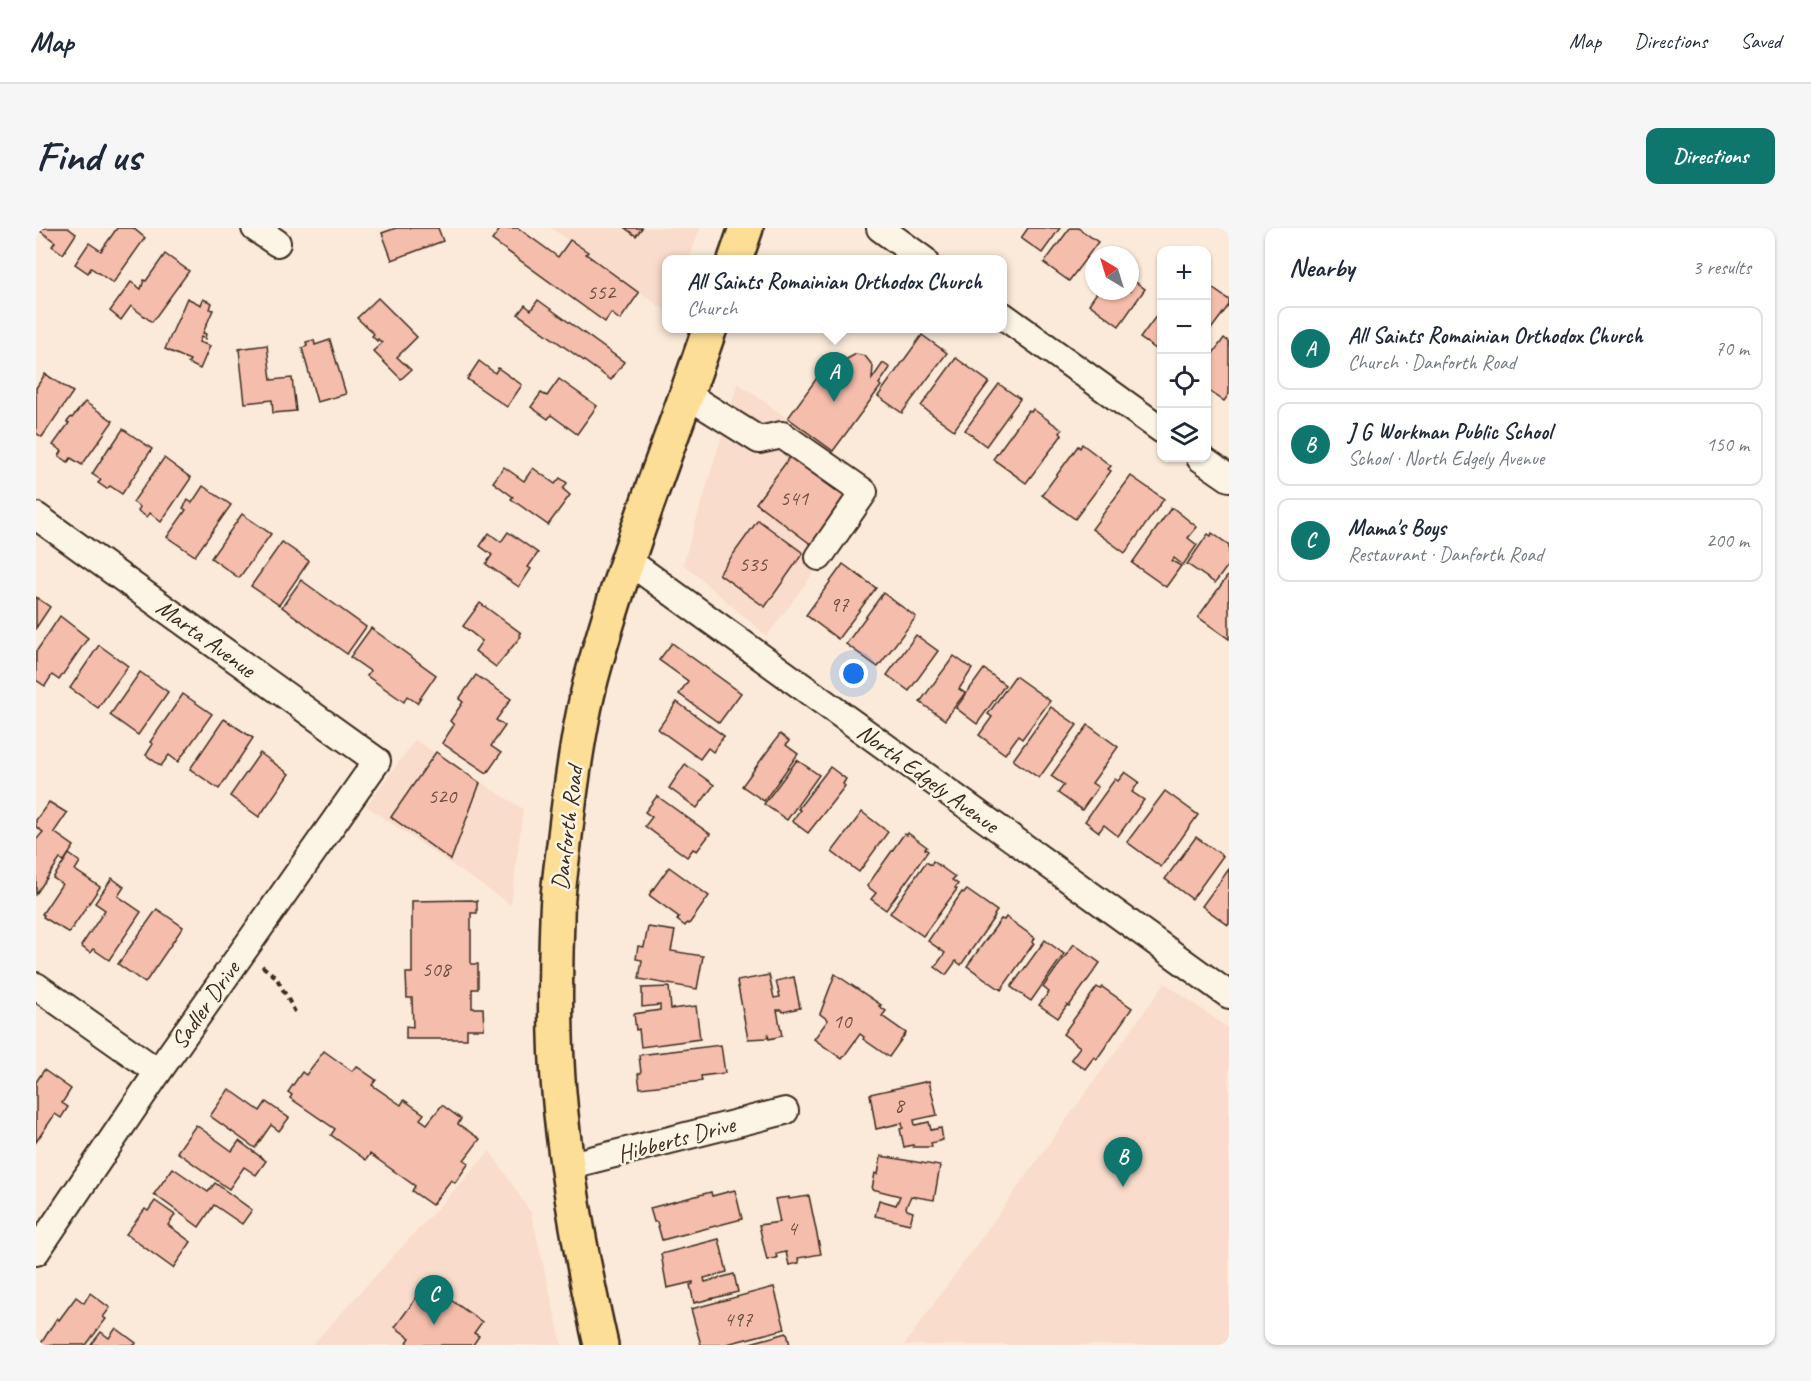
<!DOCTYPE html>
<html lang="en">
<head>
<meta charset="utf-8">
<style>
	body { margin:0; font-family:Caveat,sans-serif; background:#f6f6f7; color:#1f2937 }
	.controls { position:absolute; right:18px; top:18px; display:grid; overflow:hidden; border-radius:12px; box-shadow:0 2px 4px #0004 }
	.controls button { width:54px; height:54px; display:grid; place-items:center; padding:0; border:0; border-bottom:2px solid #e0e1e3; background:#fff; color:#1f2937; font:30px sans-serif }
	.compass { position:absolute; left:1049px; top:18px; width:54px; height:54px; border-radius:50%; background:#fff; box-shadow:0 2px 4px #0004; rotate:322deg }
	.you { position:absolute; left:818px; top:446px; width:21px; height:21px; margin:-15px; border:4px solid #fff; border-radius:50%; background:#1a73e8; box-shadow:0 0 0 9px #1a73e833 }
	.badge { display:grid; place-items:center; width:39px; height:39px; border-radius:50%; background:#0f766e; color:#fff; font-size:20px; font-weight:700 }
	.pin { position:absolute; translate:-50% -50px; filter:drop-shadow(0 2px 3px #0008) }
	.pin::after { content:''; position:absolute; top:32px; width:21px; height:18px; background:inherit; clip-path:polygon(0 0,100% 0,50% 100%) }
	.popup { position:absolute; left:626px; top:27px; width:345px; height:78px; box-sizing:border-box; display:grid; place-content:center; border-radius:12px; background:#fff; filter:drop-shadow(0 2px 4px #0005); font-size:20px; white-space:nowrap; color:#747a83 }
	.popup b { font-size:22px; color:#1f2937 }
	.popup::after { content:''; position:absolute; left:50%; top:100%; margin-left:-12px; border:12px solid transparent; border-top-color:#fff }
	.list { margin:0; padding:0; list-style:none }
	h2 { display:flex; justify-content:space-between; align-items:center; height:78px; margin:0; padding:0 24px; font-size:26px }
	h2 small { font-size:20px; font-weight:400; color:#747a83 }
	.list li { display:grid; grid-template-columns:39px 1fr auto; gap:18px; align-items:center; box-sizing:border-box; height:84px; margin:0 12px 12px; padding:0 12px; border:2px solid #e0e1e3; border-radius:12px }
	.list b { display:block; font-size:22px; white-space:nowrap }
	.list p { margin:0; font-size:20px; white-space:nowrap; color:#747a83 }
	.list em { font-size:20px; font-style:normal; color:#747a83 }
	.icon { flex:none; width:33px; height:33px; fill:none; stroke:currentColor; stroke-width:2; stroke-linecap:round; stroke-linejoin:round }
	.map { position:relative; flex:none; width:1193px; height:1117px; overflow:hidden; border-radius:12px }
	header { display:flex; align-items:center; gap:36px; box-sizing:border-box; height:84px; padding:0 30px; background:#fff; border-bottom:2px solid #e0e1e3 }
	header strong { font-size:28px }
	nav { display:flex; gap:33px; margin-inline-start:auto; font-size:21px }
	.intro { display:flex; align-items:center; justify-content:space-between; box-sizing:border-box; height:144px; padding:0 36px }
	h1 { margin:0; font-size:42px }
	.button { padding:15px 27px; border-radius:12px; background:#0f766e; color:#fff; font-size:21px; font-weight:700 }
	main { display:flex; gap:36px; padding:0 36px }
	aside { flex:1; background:#fff; border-radius:12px; box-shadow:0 2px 4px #0004 }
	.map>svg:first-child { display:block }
	.built { fill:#f9dccb }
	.building { fill:#f5bdab; stroke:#3b2a1e; stroke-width:1.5 }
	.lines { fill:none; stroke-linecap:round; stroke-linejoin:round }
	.minor-casing { stroke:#3b2a1e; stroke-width:30 }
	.major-casing { stroke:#3b2a1e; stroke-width:38 }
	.path { stroke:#3b2a1e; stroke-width:4; stroke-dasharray:6 4.5; stroke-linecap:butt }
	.minor { stroke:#fcf5e5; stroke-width:26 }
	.major { stroke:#fdde96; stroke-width:33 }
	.labels { text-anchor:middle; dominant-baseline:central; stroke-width:5; stroke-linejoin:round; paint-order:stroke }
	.number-label { font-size:21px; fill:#6a4f41 }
	.street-label { font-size:24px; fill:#3b2a1e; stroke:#fcf5e5 }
</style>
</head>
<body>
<header>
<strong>Map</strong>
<nav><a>Map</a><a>Directions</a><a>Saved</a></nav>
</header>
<div class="intro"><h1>Find us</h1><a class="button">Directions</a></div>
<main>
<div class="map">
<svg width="1193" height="1117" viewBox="0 0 1193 1117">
	<rect width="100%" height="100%" fill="#fbead9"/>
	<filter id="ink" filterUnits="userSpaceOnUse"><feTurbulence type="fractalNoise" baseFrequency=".0167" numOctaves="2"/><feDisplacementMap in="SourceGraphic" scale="12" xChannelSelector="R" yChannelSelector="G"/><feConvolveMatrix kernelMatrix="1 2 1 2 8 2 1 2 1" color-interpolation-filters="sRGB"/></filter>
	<g filter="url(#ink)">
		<!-- built -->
		<g class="built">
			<path d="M 515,0 L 664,0 L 653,31 L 630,32 L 630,83 Z"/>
			<path d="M 702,155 L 843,256 L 731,408 L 647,336 Z"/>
			<path d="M 379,512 L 487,581 L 475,677 L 330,578 Z"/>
			<path d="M 1129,755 L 1193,801 L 1193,1117 L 868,1117 Z"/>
			<path d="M 454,923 L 495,985 L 526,1117 L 276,1117 Z"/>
		</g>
		<!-- building -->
		<g class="building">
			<path d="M 0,0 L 32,0 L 40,6 L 27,26 L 16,18 L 19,14 Z"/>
			<path d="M 81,0 L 97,0 L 109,10 L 77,55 L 55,40 L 52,45 L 39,36 L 53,15 L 65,23 Z"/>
			<path d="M 360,0 L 402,0 L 407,13 L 356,32 L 346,5 Z"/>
			<path d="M 465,0 L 482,0 L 522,29 L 534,12 L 552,24 L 550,26 L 603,65 L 584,92 L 575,85 L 569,94 L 456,12 Z"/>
			<path d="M 589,0 L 606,0 L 600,8 Z"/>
			<path d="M 992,0 L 1024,0 L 1006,25 L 985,10 Z"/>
			<path d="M 1034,0 L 1042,0 L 1062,14 L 1033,53 L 1008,35 Z"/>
			<path d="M 129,26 L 153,43 L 116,94 L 95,78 L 85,92 L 74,83 L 95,54 L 105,61 L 108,52 L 110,53 Z"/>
			<path d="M 1094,50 L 1109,61 L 1083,98 L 1053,76 L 1062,63 L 1094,63 Z"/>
			<path d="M 1170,56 L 1193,72 L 1193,77 L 1170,108 Z"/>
			<path d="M 151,70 L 165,77 L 167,71 L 176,75 L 174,81 L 177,82 L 167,105 L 170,106 L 169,111 L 165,109 L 163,114 L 174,118 L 164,141 L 152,135 L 154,132 L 129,121 Z"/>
			<path d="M 342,70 L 381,109 L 361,129 L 375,142 L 365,151 L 337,123 L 346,115 L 342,111 L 341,113 L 336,108 L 338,106 L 321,90 Z"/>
			<path d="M 502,72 L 588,134 L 575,152 L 482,86 L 489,77 L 495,82 Z"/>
			<path d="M 1126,80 L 1126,125 L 1104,110 Z"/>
			<path d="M 886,107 L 911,125 L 866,185 L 842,168 Z"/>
			<path d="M 1188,110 L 1193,114 L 1193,166 L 1188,173 L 1170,161 L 1170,135 Z"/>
			<path d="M 278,112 L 279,117 L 294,112 L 310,166 L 281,174 L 266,120 L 271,118 L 270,114 Z"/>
			<path d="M 231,117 L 235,152 L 256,150 L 260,183 L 237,185 L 236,172 L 209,175 L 203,121 Z"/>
			<path d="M 799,125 L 809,132 L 820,126 L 829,128 L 837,138 L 836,151 L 847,135 L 854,140 L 843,156 L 845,158 L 797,223 L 752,190 Z"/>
			<path d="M 920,130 L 953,154 L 918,202 L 885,178 Z"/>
			<path d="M 443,133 L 459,145 L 462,140 L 486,157 L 471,179 L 431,151 Z"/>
			<path d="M 9,146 L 37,164 L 6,209 L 0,205 L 0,160 Z"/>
			<path d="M 523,151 L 561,178 L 541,206 L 515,187 L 512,191 L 495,179 L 505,165 L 511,168 Z"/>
			<path d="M 963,156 L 984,171 L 950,218 L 929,202 Z"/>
			<path d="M 49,174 L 77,193 L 46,237 L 35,230 L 32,234 L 23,228 L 26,223 L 17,217 L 33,195 L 31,194 L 35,189 L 36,190 Z"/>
			<path d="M 997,181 L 1026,202 L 1024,205 L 1026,207 L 990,255 L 957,231 L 992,183 L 995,184 Z"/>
			<path d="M 87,201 L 116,221 L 86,266 L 74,258 L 71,261 L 62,255 L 65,252 L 56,246 L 74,218 L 75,219 Z"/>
			<path d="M 1046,216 L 1075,238 L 1072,241 L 1075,243 L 1039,291 L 1006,267 L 1042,218 L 1044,220 Z"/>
			<path d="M 754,229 L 810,270 L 776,317 L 720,275 Z"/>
			<path d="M 128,230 L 155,250 L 125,294 L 114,285 L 111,289 L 102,283 L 104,279 L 97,274 Z"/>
			<path d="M 468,239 L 488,253 L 497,240 L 519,256 L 524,250 L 531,255 L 527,261 L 534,267 L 512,297 L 475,271 L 477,269 L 457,254 Z"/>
			<path d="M 1095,248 L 1128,271 L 1089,325 L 1056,301 Z"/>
			<path d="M 167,258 L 195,277 L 159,328 L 131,309 L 150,282 L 147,280 L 152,272 L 156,275 Z"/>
			<path d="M 1135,280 L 1137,280 L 1161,299 L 1152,310 L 1161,317 L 1147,337 L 1138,330 L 1136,333 L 1145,338 L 1130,359 L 1096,335 Z"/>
			<path d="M 206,286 L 235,306 L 203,350 L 175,330 Z"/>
			<path d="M 722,292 L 767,325 L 729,379 L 683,346 Z"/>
			<path d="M 472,304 L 502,325 L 492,339 L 495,341 L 483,359 L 450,336 L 456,327 L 444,318 L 453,305 L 465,314 Z"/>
			<path d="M 1176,305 L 1193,317 L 1193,336 L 1179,355 L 1151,336 L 1172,306 L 1175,308 Z"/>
			<path d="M 246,314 L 273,333 L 243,377 L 215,358 Z"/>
			<path d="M 807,336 L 840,360 L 802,411 L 770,387 Z"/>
			<path d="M 1193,346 L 1193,411 L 1162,389 Z"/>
			<path d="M 265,352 L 330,399 L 311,426 L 246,379 Z"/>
			<path d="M 847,365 L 880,389 L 842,439 L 810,416 Z"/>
			<path d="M 0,369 L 14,379 L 0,400 Z"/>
			<path d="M 444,375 L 485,405 L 483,406 L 485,408 L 460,439 L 439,423 L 446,413 L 427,398 Z"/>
			<path d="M 24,388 L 52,410 L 23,452 L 16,447 L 9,458 L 0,452 L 0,424 Z"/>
			<path d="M 335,400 L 400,447 L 381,475 L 371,468 L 368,474 L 331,448 L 334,443 L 314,429 Z"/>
			<path d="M 880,407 L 902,423 L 873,463 L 851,447 Z"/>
			<path d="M 636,415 L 705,465 L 683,495 L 643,466 L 652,453 L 623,432 Z"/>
			<path d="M 63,417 L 92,438 L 62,480 L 34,460 Z"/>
			<path d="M 918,428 L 936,441 L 923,461 L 929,465 L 909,492 L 884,474 Z"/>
			<path d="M 948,441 L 969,457 L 941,496 L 920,480 Z"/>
			<path d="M 104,444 L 132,464 L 102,507 L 74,487 Z"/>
			<path d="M 440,447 L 475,471 L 460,492 L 469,498 L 455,518 L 465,525 L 451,545 L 406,515 L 418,497 L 414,493 L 427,474 L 423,471 Z"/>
			<path d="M 979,448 L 1014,473 L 986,511 L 982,508 L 969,526 L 943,507 L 956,489 L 952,486 Z"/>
			<path d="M 147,466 L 176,486 L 142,534 L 133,527 L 125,538 L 110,527 L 117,516 L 114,514 Z"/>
			<path d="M 641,474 L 688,508 L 677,524 L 672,520 L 664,531 L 622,501 Z"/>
			<path d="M 1015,479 L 1041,497 L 1003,550 L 977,532 Z"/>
			<path d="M 188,491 L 217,510 L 183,561 L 154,541 Z"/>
			<path d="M 1052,497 L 1082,519 L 1056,555 L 1062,559 L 1046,582 L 1022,565 L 1028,557 L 1015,548 Z"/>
			<path d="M 744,506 L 753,513 L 750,517 L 762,526 L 728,573 L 706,558 Z"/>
			<path d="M 400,524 L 444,555 L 415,632 L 355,589 Z"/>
			<path d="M 224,525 L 253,546 L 223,589 L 194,568 Z"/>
			<path d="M 761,532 L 783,547 L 751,592 L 728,576 Z"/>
			<path d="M 649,536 L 678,557 L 661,580 L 633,560 Z"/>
			<path d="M 794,539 L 810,551 L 807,556 L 809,558 L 772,605 L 756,593 L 764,582 L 762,581 Z"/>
			<path d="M 1089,544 L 1103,554 L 1096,564 L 1108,572 L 1082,608 L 1068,597 L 1063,604 L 1049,593 L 1079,551 L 1082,553 Z"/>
			<path d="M 1129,563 L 1162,587 L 1125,639 L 1091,614 Z"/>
			<path d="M 621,568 L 674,606 L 661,623 L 657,621 L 651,629 L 609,598 L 616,589 L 609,584 Z"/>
			<path d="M 13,574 L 31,585 L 18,604 L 38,618 L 28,633 L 24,631 L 0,666 L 0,612 L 7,604 L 0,599 L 0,592 Z"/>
			<path d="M 826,584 L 852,604 L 823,644 L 796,624 Z"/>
			<path d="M 872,605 L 891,619 L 889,621 L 892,623 L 850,682 L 835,671 L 840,665 L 831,658 L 868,606 L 871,607 Z"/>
			<path d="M 1160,609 L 1187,628 L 1156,671 L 1129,651 Z"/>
			<path d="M 33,626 L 44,634 L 39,642 L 64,659 L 33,705 L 7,689 L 8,687 L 6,686 L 26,656 L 17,650 Z"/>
			<path d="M 897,633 L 919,649 L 916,652 L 922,656 L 919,660 L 921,661 L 887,708 L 854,685 L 890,634 L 895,637 Z"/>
			<path d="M 633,639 L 673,668 L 653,696 L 651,695 L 649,698 L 641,692 L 643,689 L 613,667 Z"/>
			<path d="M 1193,641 L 1193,696 L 1192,697 L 1166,678 Z"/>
			<path d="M 76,650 L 88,659 L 82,668 L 105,684 L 73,732 L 57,721 L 54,725 L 45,718 L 69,682 L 59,675 Z"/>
			<path d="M 931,662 L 961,683 L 958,687 L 959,688 L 925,737 L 920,733 L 910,747 L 899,739 L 909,725 L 892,713 L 926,664 L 928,665 Z"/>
			<path d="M 435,672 L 441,673 L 441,685 L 435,685 L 435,736 L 442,736 L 442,761 L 436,761 L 436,780 L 447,780 L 448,801 L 431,801 L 431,811 L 370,811 L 370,798 L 377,799 L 376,770 L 371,770 L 370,745 L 376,745 L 376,673 Z"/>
			<path d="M 121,681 L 147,699 L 109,755 L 82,736 Z"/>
			<path d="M 970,689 L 999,710 L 996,714 L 998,715 L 965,762 L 931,738 L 965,691 L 968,692 Z"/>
			<path d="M 612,699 L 639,703 L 635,723 L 667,728 L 661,761 L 603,751 L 606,732 L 600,731 L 602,718 L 608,719 Z"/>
			<path d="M 1009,712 L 1028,726 L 995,773 L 975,759 Z"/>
			<path d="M 1038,716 L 1064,735 L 1033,778 L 1031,777 L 1022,790 L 1003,777 L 1013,764 L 1007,759 Z"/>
			<path d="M 799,746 L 845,777 L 843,778 L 850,783 L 846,788 L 870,805 L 853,829 L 827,811 L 828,809 L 824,806 L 806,831 L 778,811 L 792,792 L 784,786 Z"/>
			<path d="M 733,747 L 738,770 L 744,769 L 740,753 L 758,749 L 764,780 L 747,784 L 746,782 L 741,782 L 746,808 L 733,811 L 732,807 L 731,810 L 712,811 L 701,753 Z"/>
			<path d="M 633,759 L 635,781 L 660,778 L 664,811 L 605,819 L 603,801 L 600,802 L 598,786 L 624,782 L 624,777 L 606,779 L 606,760 Z"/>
			<path d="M 1061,759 L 1064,761 L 1066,759 L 1096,780 L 1061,831 L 1058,829 L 1049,841 L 1035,831 L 1044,819 L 1027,806 Z"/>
			<path d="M 685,817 L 689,845 L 665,848 L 666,853 L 604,860 L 602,846 L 605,845 L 603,827 Z"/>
			<path d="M 288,823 L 316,843 L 320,838 L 340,852 L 336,857 L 365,877 L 368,872 L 388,886 L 384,891 L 391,896 L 406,877 L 425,891 L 422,896 L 444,911 L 428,932 L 433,935 L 419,955 L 415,952 L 396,977 L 376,963 L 379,958 L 334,926 L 330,932 L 295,907 L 299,901 L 254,870 L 256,867 L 252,864 L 266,844 L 270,847 Z"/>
			<path d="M 8,842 L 35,861 L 26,875 L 32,879 L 25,890 L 19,886 L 0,914 L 0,854 Z"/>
			<path d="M 893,853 L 901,887 L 878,892 L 879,897 L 893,894 L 895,902 L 905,900 L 907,912 L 895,915 L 896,919 L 877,919 L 877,917 L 868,919 L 864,901 L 867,900 L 866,895 L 840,901 L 834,866 Z"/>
			<path d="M 193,861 L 224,883 L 230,874 L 253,890 L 243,903 L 235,897 L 219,920 L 174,888 Z"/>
			<path d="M 160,897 L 196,923 L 203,913 L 230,933 L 220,947 L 208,939 L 193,961 L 141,924 Z"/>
			<path d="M 845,928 L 904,938 L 898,972 L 875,968 L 870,979 L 871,982 L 877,984 L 874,996 L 839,988 L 843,972 L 860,977 L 864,968 L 836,961 L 839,945 L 842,946 Z"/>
			<path d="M 137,940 L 172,964 L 179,955 L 216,982 L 206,996 L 178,977 L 163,999 L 118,966 Z"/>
			<path d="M 699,962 L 706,991 L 626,1012 L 621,994 L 618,994 L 614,980 L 675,964 L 676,968 Z"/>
			<path d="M 773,968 L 785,1026 L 762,1030 L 763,1035 L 753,1037 L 750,1024 L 740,1026 L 741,1030 L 731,1032 L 723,997 L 744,994 L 739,971 L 753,969 L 753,971 Z"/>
			<path d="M 119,973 L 139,987 L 132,997 L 155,1014 L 137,1040 L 90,1006 L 109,981 L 112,983 Z"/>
			<path d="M 683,1011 L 691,1044 L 668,1050 L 669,1054 L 698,1046 L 702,1064 L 658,1075 L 654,1057 L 657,1056 L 657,1054 L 631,1060 L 625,1026 Z"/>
			<path d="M 391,1055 L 446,1094 L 438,1105 L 443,1108 L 437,1117 L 369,1117 L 374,1110 L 359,1099 Z"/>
			<path d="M 738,1059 L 749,1101 L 687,1117 L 665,1117 L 655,1081 Z"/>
			<path d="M 54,1065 L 74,1080 L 67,1089 L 70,1091 L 50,1117 L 4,1117 L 21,1090 L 23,1092 L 40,1069 L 48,1075 Z"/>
			<path d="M 80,1100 L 100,1115 L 99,1117 L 55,1117 L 65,1104 L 73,1110 Z"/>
			<path d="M 751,1105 L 754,1117 L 707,1117 Z"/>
		</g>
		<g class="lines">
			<!-- minor casing -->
			<g class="minor-casing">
				<g id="minor">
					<path d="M 219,0 L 241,15"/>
					<path d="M 844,0 L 888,32"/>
					<path d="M 966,87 L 1126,202"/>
					<path d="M 651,167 L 723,212 L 746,207 L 828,264 L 783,329"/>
					<path d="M 1164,230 L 1193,250"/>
					<path d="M 0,288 L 341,533 L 122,844 L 0,1024"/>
					<path d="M 591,332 L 1193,767"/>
					<path d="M 0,758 L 122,844"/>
					<path d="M 531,938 L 749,883"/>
				</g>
			</g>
			<!-- major casing -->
			<g class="major-casing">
				<g id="major">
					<path d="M 699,32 L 710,0"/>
					<path d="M 565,1117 C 546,1033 530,950 523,864 C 518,807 519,748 521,691 C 521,663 526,635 529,608 C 535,556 543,497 556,448 C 588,330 634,216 674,100"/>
				</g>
			</g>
			<!-- path -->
			<path class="path" d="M 226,738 L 240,749 L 259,784"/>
			<!-- minor -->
			<use href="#minor" class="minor"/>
			<!-- major -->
			<use href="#major" class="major"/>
		</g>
	</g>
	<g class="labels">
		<!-- number labels -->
		<g class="number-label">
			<text x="565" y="64">552</text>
			<text x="758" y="270">541</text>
			<text x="717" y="336">535</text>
			<text x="803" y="376">97</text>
			<text x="406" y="568">520</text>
			<text x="400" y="741">508</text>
			<text x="806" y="793">10</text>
			<text x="863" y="877">8</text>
			<text x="756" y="1000">4</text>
			<text x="702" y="1091">497</text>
		</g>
		<!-- street labels -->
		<g class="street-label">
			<text transform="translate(170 410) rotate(36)">Marta Avenue</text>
			<text transform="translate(892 550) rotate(36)">North Edgely Avenue</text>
			<text transform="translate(531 600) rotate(-83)">Danforth Road</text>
			<text transform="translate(169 777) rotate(-55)">Sadler Drive</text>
			<text transform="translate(640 911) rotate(-15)">Hibberts Drive</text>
		</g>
	</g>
</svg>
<div class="controls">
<button>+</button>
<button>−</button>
<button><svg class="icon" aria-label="locate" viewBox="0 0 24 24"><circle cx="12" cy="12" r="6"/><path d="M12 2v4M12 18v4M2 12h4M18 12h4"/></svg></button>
<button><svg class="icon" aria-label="layers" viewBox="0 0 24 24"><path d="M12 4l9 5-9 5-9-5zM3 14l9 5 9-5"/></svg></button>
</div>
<svg class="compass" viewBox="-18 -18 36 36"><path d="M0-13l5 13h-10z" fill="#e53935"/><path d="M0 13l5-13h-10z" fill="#747a83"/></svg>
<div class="you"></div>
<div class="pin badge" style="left:798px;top:174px">A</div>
<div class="popup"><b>All Saints Romainian Orthodox Church</b>Church</div>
<div class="pin badge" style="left:1087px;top:959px">B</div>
<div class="pin badge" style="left:398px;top:1097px">C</div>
</div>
<aside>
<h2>Nearby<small>3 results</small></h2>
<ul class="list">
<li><span class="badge">A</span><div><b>All Saints Romainian Orthodox Church</b><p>Church · Danforth Road</p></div><em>70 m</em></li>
<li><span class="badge">B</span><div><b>J G Workman Public School</b><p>School · North Edgely Avenue</p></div><em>150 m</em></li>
<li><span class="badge">C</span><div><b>Mama's Boys</b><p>Restaurant · Danforth Road</p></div><em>200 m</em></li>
</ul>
</aside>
</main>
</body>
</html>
